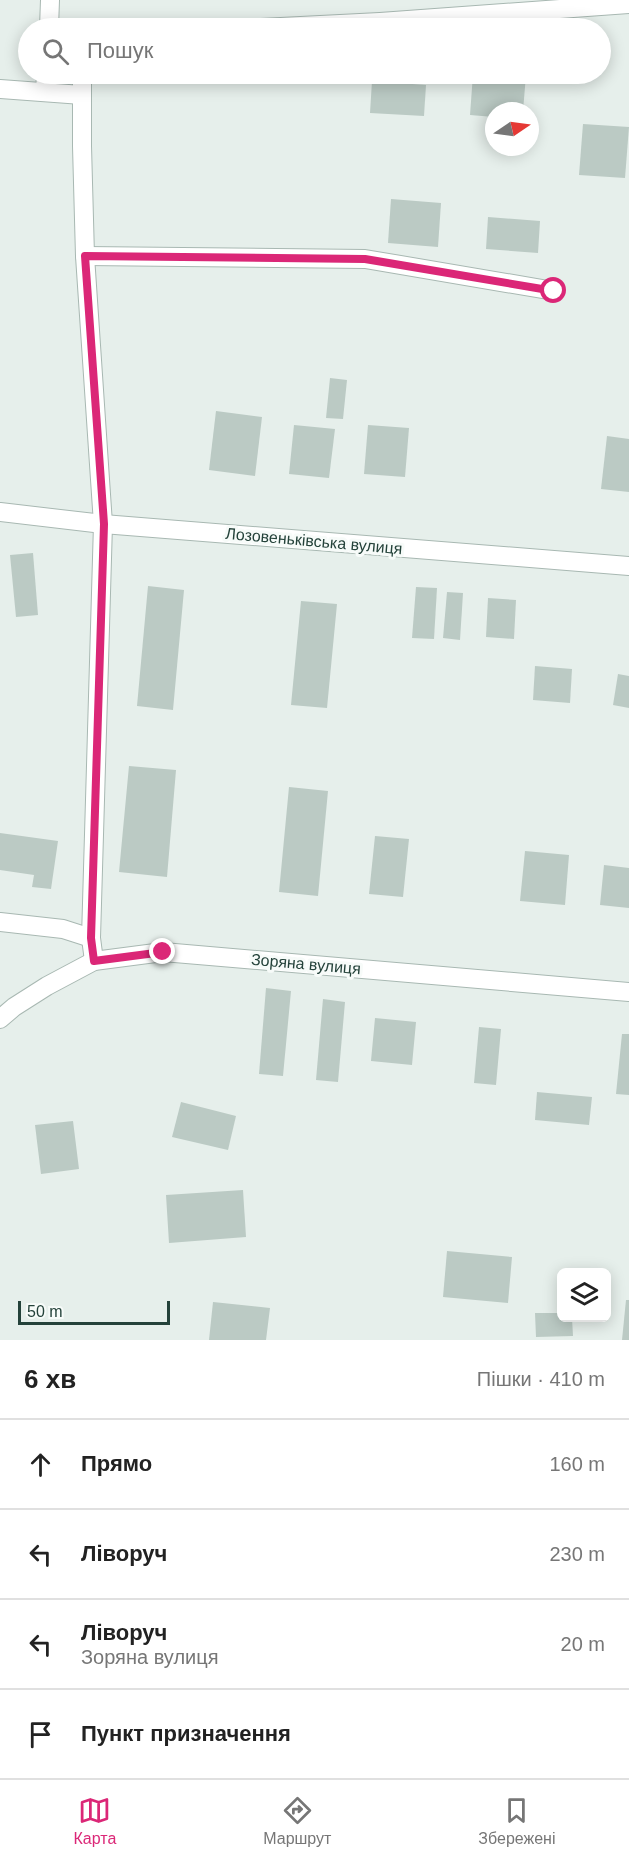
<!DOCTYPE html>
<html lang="uk">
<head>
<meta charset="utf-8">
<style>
	body { margin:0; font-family:Helvetica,sans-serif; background:#f6f6f6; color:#222 }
	.controls { position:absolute; right:18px; bottom:18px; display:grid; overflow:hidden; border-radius:9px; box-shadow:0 3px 15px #0003 }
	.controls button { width:54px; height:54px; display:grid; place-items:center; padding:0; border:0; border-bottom:2px solid #e0e0e0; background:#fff; color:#222; font:30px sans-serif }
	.compass { position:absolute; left:485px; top:102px; width:54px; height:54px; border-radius:50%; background:#fff; box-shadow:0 3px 15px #0003; rotate:77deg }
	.scale { position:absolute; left:18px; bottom:15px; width:152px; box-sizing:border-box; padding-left:6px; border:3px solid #24423a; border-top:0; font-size:16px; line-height:21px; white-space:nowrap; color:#24423a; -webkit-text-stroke:4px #f7fbf9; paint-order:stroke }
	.stop { position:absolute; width:18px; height:18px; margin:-14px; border:4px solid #db2777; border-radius:50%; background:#fff }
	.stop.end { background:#db2777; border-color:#fff; box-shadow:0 2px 6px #0008 }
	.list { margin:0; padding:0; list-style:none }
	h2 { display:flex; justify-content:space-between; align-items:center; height:78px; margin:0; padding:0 24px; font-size:26px }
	h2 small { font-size:20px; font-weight:400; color:#767676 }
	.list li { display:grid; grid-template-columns:39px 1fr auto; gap:18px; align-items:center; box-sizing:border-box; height:90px; padding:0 24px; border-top:2px solid #e0e0e0 }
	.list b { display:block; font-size:22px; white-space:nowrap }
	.list p { margin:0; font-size:20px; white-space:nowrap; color:#767676 }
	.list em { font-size:20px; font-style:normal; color:#767676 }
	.icon { flex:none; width:33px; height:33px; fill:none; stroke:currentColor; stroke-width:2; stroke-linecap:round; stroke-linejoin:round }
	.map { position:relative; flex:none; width:629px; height:1340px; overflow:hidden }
	.search { position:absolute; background:#fff; box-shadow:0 3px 15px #0003; left:18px; right:18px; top:18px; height:66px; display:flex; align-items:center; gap:15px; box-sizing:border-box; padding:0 21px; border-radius:33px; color:#767676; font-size:22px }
	.sheet { height:438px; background:#fff }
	nav { display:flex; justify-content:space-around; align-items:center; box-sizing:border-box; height:84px; border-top:2px solid #e0e0e0; background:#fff; font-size:16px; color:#767676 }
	nav a { display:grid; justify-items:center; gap:3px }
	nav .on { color:#db2777 }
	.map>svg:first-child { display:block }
	.building { fill:#bbcac4 }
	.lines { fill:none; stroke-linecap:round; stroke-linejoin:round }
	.minor-casing { stroke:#a8b8b2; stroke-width:20 }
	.minor { stroke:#fff; stroke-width:18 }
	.route { stroke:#db2777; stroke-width:8 }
	.labels { text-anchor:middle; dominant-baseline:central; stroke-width:6; stroke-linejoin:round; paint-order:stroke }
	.street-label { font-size:16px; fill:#24423a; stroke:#f7fbf9 }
</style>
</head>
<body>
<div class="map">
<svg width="629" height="1340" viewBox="0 0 629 1340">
	<rect width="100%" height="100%" fill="#e6efeb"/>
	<!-- building -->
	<g class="building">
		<path d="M 473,74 L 526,75 L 523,111 L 494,111 L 494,117 L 470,115 Z"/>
		<path d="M 372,81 L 426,85 L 424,116 L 370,113 Z"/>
		<path d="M 583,124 L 629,127 L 625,178 L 579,175 Z"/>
		<path d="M 391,199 L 441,203 L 438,247 L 388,243 Z"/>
		<path d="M 488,217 L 540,221 L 538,253 L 486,249 Z"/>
		<path d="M 330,378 L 347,380 L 343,419 L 326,418 Z"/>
		<path d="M 216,411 L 262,417 L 255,476 L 209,470 Z"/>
		<path d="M 294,425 L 335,429 L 329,478 L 289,474 Z"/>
		<path d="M 368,425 L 409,428 L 405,477 L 364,474 Z"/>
		<path d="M 607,436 L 629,439 L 629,492 L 601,489 Z"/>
		<path d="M 33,553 L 38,615 L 16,617 L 10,555 Z"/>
		<path d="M 148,586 L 184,590 L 173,710 L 137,706 Z"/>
		<path d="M 416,587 L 437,588 L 434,639 L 412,638 Z"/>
		<path d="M 447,592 L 463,593 L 460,640 L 443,638 Z"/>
		<path d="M 488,598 L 516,600 L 514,639 L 486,637 Z"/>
		<path d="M 301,601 L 337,604 L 327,708 L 291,705 Z"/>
		<path d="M 535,666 L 572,669 L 570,703 L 533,700 Z"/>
		<path d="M 618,674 L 629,676 L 629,708 L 613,705 Z"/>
		<path d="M 129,766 L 176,770 L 167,877 L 119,872 Z"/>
		<path d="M 289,787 L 328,791 L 318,896 L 279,892 Z"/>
		<path d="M 0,833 L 58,841 L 51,889 L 32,887 L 34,875 L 0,870 Z"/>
		<path d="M 375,836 L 409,839 L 403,897 L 369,894 Z"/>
		<path d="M 525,851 L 569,855 L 565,905 L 520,901 Z"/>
		<path d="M 604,865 L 629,868 L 629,908 L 600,905 Z"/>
		<path d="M 266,988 L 291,991 L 283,1076 L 259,1074 Z"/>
		<path d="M 323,999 L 345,1002 L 338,1082 L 316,1080 Z"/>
		<path d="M 375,1018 L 416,1022 L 412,1065 L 371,1061 Z"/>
		<path d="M 479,1027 L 501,1029 L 496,1085 L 474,1083 Z"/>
		<path d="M 622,1034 L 629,1034 L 629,1095 L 616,1094 Z"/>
		<path d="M 537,1092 L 592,1097 L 589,1125 L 535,1120 Z"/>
		<path d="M 181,1102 L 236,1116 L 228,1150 L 172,1137 Z"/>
		<path d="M 73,1121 L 79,1169 L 41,1174 L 35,1125 Z"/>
		<path d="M 243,1190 L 246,1237 L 169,1243 L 166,1195 Z"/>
		<path d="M 447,1251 L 512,1257 L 508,1303 L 443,1297 Z"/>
		<path d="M 626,1300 L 629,1300 L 629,1340 L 622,1340 Z"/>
		<path d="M 213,1302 L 270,1308 L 266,1340 L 209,1340 Z"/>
		<path d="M 535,1313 L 562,1313 L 562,1318 L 572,1318 L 573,1336 L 536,1337 Z"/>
	</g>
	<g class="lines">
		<!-- minor casing -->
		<g class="minor-casing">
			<g id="minor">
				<path d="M 49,28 L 50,0"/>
				<path d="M 261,28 L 380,22 L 629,4"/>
				<path d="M 82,74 L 82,146 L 85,256 L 103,524 L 91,938 L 94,961"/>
				<path d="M 0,89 L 82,95"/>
				<path d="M 45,92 L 46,74"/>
				<path d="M 85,256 L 365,259 L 554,291"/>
				<path d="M 0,512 L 103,524 L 629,566"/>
				<path d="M 0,922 L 63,929 L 91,938"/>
				<path d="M 0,1019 L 14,1007 L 47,986 L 94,961 L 163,952 L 629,992"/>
			</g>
		</g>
		<!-- minor -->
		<use href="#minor" class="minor"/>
	</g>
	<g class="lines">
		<!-- route -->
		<path class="route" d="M 163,952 L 94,961 L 91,938 L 104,524 L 85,256 L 365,259 L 554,291"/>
	</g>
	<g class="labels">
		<!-- street labels -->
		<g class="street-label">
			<text transform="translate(314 541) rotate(5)">Лозовеньківська вулиця</text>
			<text transform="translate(306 964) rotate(5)">Зоряна вулиця</text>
		</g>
	</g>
</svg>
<div class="controls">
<button><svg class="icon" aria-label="layers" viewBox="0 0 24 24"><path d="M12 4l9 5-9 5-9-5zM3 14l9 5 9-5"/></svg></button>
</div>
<svg class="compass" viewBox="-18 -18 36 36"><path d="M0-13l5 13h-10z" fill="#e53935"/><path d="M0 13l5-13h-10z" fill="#767676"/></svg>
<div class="scale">50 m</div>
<div class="stop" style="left:554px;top:291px"></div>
<div class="stop end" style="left:163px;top:952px"></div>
<div class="search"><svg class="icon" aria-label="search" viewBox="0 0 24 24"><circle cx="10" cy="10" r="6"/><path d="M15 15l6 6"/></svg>Пошук</div>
</div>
<section class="sheet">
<h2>6 хв<small>Пішки · 410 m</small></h2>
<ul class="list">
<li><svg class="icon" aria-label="ahead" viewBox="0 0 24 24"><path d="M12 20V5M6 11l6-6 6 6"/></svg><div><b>Прямо</b></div><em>160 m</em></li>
<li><svg class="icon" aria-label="left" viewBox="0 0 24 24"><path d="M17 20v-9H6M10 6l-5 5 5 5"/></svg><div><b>Ліворуч</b></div><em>230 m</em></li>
<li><svg class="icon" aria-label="left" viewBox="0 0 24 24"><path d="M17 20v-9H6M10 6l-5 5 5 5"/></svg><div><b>Ліворуч</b><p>Зоряна вулиця</p></div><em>20 m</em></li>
<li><svg class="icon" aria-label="arrive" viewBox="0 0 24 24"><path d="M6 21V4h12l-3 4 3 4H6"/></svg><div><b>Пункт призначення</b></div></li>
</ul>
</section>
<nav>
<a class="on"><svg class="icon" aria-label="map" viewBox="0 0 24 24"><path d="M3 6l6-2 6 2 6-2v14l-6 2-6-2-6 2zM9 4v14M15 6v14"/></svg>Карта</a>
<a><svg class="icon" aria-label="directions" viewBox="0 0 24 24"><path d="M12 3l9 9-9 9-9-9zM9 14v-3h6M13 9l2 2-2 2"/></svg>Маршрут</a>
<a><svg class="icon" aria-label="saved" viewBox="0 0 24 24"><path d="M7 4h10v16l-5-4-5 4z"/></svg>Збережені</a>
</nav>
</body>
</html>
